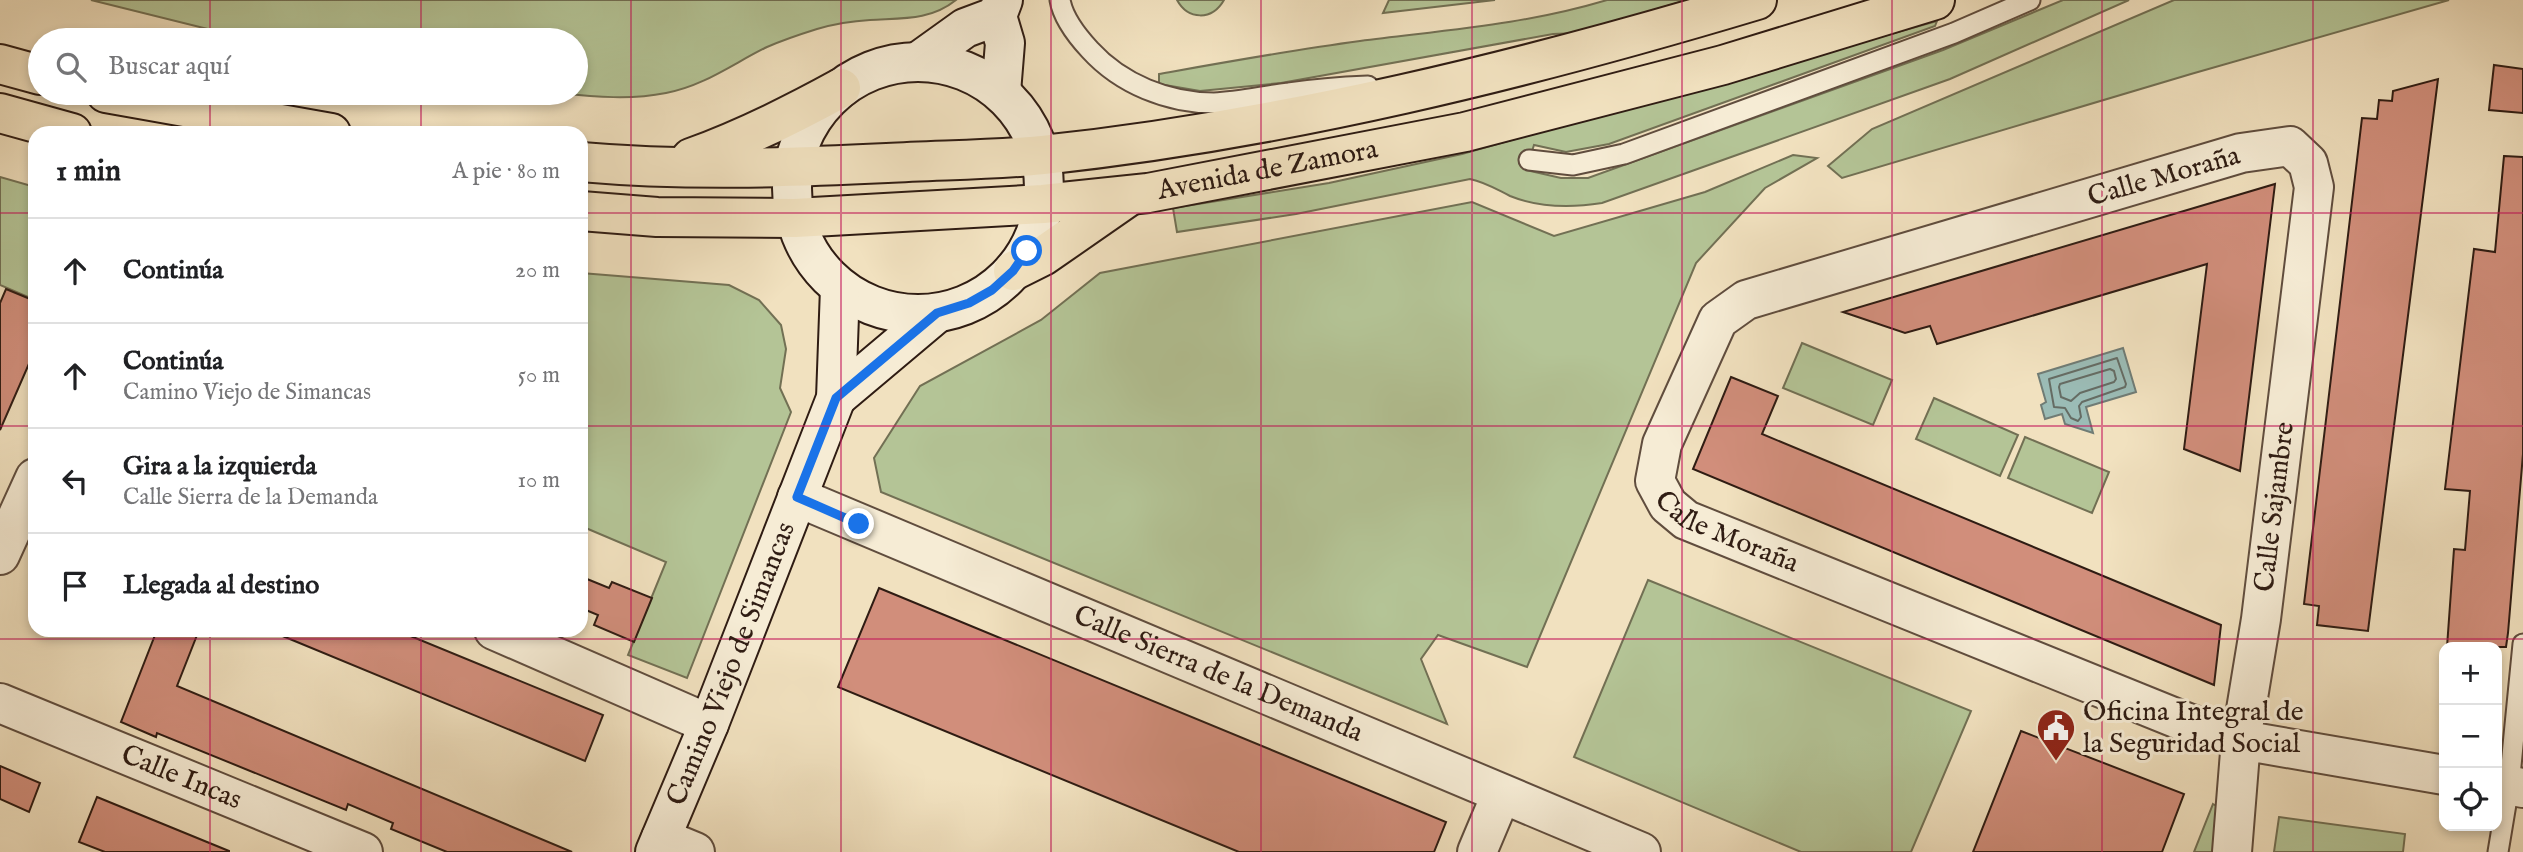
<!DOCTYPE html>
<html lang="es">
<head>
<meta charset="utf-8">
<style>
	body { margin:0; font-family:"IM FELL English",serif; background:#f6f6f6; color:#202124 }
	.controls { position:absolute; right:21px; bottom:21px; display:grid; overflow:hidden; border-radius:14px; box-shadow:0 4px 10px #0003 }
	.controls button { width:63px; height:63px; display:grid; place-items:center; padding:0; border:0; border-bottom:2px solid #e0e0e0; background:#fff; color:#202124; font:35px sans-serif }
	.stop { position:absolute; width:21px; height:21px; margin:-16px; border:5px solid #1a73e8; border-radius:50%; background:#fff }
	.stop.end { background:#1a73e8; border-color:#fff; box-shadow:0 2px 7px #0008 }
	.list { margin:0; padding:0; list-style:none }
	h2 { display:flex; justify-content:space-between; align-items:center; height:91px; margin:0; padding:0 28px; font-size:30px }
	h2 small { font-size:23px; font-weight:400; color:#757577 }
	.list li { display:grid; grid-template-columns:46px 1fr auto; gap:21px; align-items:center; box-sizing:border-box; height:105px; padding:0 28px; border-top:2px solid #e0e0e0 }
	.list b { display:block; font-size:26px; white-space:nowrap }
	.list p { margin:0; font-size:23px; white-space:nowrap; color:#757577 }
	.list em { font-size:23px; font-style:normal; color:#757577 }
	.icon { flex:none; width:38px; height:38px; fill:none; stroke:currentColor; stroke-width:2; stroke-linecap:round; stroke-linejoin:round }
	.map { position:relative; flex:none; width:2523px; height:852px; overflow:hidden }
	.search { position:absolute; background:#fff; box-shadow:0 4px 10px #0003; left:28px; top:28px; width:560px; height:77px; display:flex; align-items:center; gap:18px; box-sizing:border-box; padding:0 24px; border-radius:38px; color:#757577; font-size:26px }
	.panel { position:absolute; background:#fff; box-shadow:0 4px 10px #0003; left:28px; top:126px; width:560px; height:511px; border-radius:21px }
	.map>svg:first-child { display:block }
	.green { fill:#b4c496; stroke:#727054; stroke-width:2 }
	.water { fill:#9bbcb6; stroke:#707c75; stroke-width:2 }
	.lines { fill:none; stroke-linecap:round; stroke-linejoin:round }
	.shore { stroke:#656c64; stroke-width:2 }
	.building { fill:#d18e7b; stroke:#2f1c13; stroke-width:2 }
	.service-casing { stroke:#604d3e; stroke-width:23 }
	.minor-casing { stroke:#604d3e; stroke-width:42 }
	.secondary-casing { stroke:#2f1c13; stroke-width:42 }
	.trunk-casing { stroke:#2f1c13; stroke-width:42 }
	.service { stroke:#f6ecd5; stroke-width:19 }
	.minor { stroke:#f6ecd5; stroke-width:38 }
	.secondary { stroke:#f6ecd5; stroke-width:38 }
	.trunk { stroke:#f1e1bf; stroke-width:38 }
	.route { stroke:#1a73e8; stroke-width:9 }
	.grid { fill:none; stroke:#c2185b; stroke-width:2; stroke-opacity:0.55 }
	.labels { text-anchor:middle; dominant-baseline:central; stroke-width:6; stroke-linejoin:round; paint-order:stroke }
	.street-label { font-size:28px; fill:#2f1c13; stroke:#f6ecd5 }
	.poi-label { font-size:28px; fill:#2f1c13; stroke:#f6ecd5; text-anchor:start }
</style>
</head>
<body>
<div class="map">
<svg width="2523" height="852" viewBox="0 0 2523 852">
	<rect width="100%" height="100%" fill="#f1e1bf"/>
	<filter id="stains"><feTurbulence type="fractalNoise" baseFrequency=".00286" numOctaves="4"/><feColorMatrix values="0 0 0 0 .2 0 0 0 0 .09 0 0 0 0 .02 0 0 0 .5 -.17"/></filter>
	<radialGradient id="worn" r=".72"><stop offset=".6" stop-color="#630" stop-opacity="0"/><stop offset="1" stop-color="#630" stop-opacity=".3"/></radialGradient>
	<!-- green -->
	<g class="green">
		<path d="M 91,0 L 956,0 C 930,21 901,18 870,20 C 852,21 834,24 817,29 C 801,34 783,40 767,47 C 734,63 704,86 666,93 C 631,100 596,97 560,93 L 576,93 L 576,40 L 252,40 Z"/>
		<path d="M 1177,0 L 1224,0 C 1212,21 1188,20 1177,0 Z"/>
		<path d="M 1389,0 L 1495,0 L 1383,13 Z"/>
		<path d="M 1607,0 L 1687,0 L 1577,33 L 1553,34 L 1281,83 L 1200,91 L 1159,84 L 1159,74 C 1226,62 1292,50 1360,41 C 1445,30 1524,25 1607,0 Z"/>
		<path d="M 2063,0 L 2129,0 L 1950,79 L 1602,203 C 1571,208 1540,208 1510,196 C 1496,189 1485,182 1470,179 L 1296,214 L 1177,232 L 1173,208 L 1329,183 L 1462,154 L 1937,21 L 1935,26 L 1609,144 L 1566,152 L 1534,145 L 1526,170 L 1561,178 L 1588,178 L 1943,50 Z"/>
		<path d="M 2174,0 L 2449,0 L 2191,74 L 1842,178 L 1828,166 L 1872,129 Z"/>
		<path d="M 1793,155 L 1817,158 L 1765,188 L 1696,263 L 1527,667 L 1438,635 L 1421,659 L 1447,724 L 881,492 L 874,458 L 920,386 L 1041,320 L 1100,273 L 1472,202 L 1554,236 L 1705,192 Z"/>
		<path d="M 0,177 L 35,187 L 35,300 L 0,285 Z"/>
		<path d="M 581,273 L 729,285 L 759,300 L 781,325 L 786,349 L 780,388 L 791,412 L 687,678 L 628,655 L 666,562 L 581,526 Z"/>
		<path d="M 1802,343 L 1892,380 L 1873,425 L 1783,388 Z"/>
		<path d="M 1934,398 L 2018,435 L 2000,476 L 1916,439 Z"/>
		<path d="M 2025,437 L 2109,472 L 2092,513 L 2008,478 Z"/>
		<path d="M 1648,580 L 1971,711 L 1911,852 L 1801,852 L 1574,757 Z"/>
		<path d="M 2213,804 L 2222,809 L 2216,852 L 2194,852 Z"/>
		<path d="M 2279,817 L 2405,834 L 2403,852 L 2274,852 Z"/>
	</g>
	<!-- water -->
	<path class="water" d="M 2123,348 L 2136,392 L 2086,407 L 2093,433 L 2065,424 L 2062,414 L 2045,419 L 2041,405 L 2046,402 L 2038,374 Z"/>
	<g class="lines">
		<!-- shore -->
		<g class="shore">
			<path d="M 2117,358 L 2126,384 L 2125,387 L 2082,402 L 2079,406 L 2081,417 L 2078,421 L 2071,418 L 2065,408 L 2054,407 L 2049,379 Z"/>
			<path d="M 2110,369 L 2114,371 L 2116,379 L 2114,382 L 2080,393 L 2071,401 L 2061,397 L 2059,387 L 2060,384 Z"/>
		</g>
	</g>
	<!-- building -->
	<g class="building">
		<path d="M 2494,65 L 2523,69 L 2523,113 L 2489,110 Z"/>
		<path d="M 2438,79 L 2368,631 L 2317,625 L 2319,606 L 2304,604 L 2362,118 L 2377,119 L 2379,100 L 2392,101 L 2393,91 Z"/>
		<path d="M 2504,156 L 2523,157 L 2523,454 L 2508,633 L 2506,647 L 2447,647 L 2454,549 L 2465,550 L 2470,491 L 2445,489 L 2448,464 L 2474,249 L 2495,252 Z"/>
		<path d="M 2275,184 L 2240,471 L 2184,449 L 2207,264 L 1937,344 L 1930,326 L 1905,333 L 1843,312 Z"/>
		<path d="M 6,289 L 35,301 L 35,350 L 0,430 L 0,303 Z"/>
		<path d="M 1731,377 L 1778,396 L 1762,434 L 2221,625 L 2214,685 L 1693,469 Z"/>
		<path d="M 587,579 L 609,588 L 612,582 L 652,598 L 634,642 L 594,625 L 598,615 L 581,608 L 581,594 Z"/>
		<path d="M 879,588 L 1446,822 L 1434,852 L 1239,852 L 838,687 Z"/>
		<path d="M 157,630 L 199,630 L 177,686 L 572,852 L 447,852 L 391,829 L 393,823 L 348,804 L 346,810 L 157,733 L 156,737 L 121,722 Z"/>
		<path d="M 268,630 L 396,630 L 603,715 L 585,761 Z"/>
		<path d="M 2021,731 L 2184,794 L 2162,852 L 1973,852 Z"/>
		<path d="M 0,766 L 40,783 L 29,812 L 0,799 Z"/>
		<path d="M 97,797 L 229,851 L 229,852 L 105,852 L 79,842 Z"/>
	</g>
	<g class="lines">
		<!-- service casing -->
		<g class="service-casing">
			<g id="service">
				<path d="M 1060,0 C 1063,18 1077,36 1090,50 C 1121,84 1168,103 1214,103 C 1239,102 1264,96 1289,93 C 1315,89 1342,87 1368,86"/>
				<path d="M 1529,160 L 1573,165 L 1624,154 L 1954,33 L 2030,0"/>
				<path d="M 2498,852 L 2509,786 L 2523,644"/>
			</g>
		</g>
		<!-- minor casing -->
		<g class="minor-casing">
			<g id="minor">
				<path id="s1" d="M 797,497 L 1641,852"/>
				<path d="M 0,555 L 35,478"/>
				<path d="M 494,630 L 709,724"/>
				<path id="s2" d="M 0,703 L 363,852"/>
				<path d="M 2497,783 L 2523,788"/>
				<path d="M 661,838 L 695,852"/>
				<path d="M 1477,852 L 1501,795"/>
				<path id="s3" d="M 2232,852 L 2241,740 L 2261,619 L 2314,187 L 2308,163 L 2290,146 L 2241,153 L 1746,300 L 1718,320 L 1662,444 L 1655,481 L 1668,505 L 1686,520 L 2188,723 L 2241,740 L 2444,775"/>
			</g>
		</g>
		<!-- secondary casing -->
		<g class="secondary-casing">
			<g id="secondary">
				<path d="M 919,61 L 965,28 L 997,16"/>
				<circle cx="918" cy="188" r="126"/>
				<path d="M 1001,92 L 1005,43 L 997,16 L 1003,0"/>
				<path d="M 836,398 L 937,313"/>
				<path id="s4" d="M 655,852 L 709,724 L 836,398 L 840,288"/>
			</g>
		</g>
		<!-- trunk casing -->
		<g class="trunk-casing">
			<g id="trunk">
				<path d="M 0,64 L 40,75"/>
				<path d="M 106,93 L 331,133"/>
				<path d="M 0,113 L 72,133"/>
				<path d="M 691,158 C 744,139 792,115 841,88"/>
				<path d="M 581,162 C 683,171 785,168 887,163 C 938,160 991,160 1043,155 C 1285,129 1524,70 1757,0"/>
				<path id="s5" d="M 581,211 L 657,217 L 795,218 L 1043,204 L 1148,193 L 1465,132 L 1723,65 L 1935,0"/>
				<path d="M 1013,271 L 1043,256 L 1128,197"/>
			</g>
		</g>
		<!-- service -->
		<use href="#service" class="service"/>
		<!-- minor -->
		<use href="#minor" class="minor"/>
		<!-- secondary -->
		<use href="#secondary" class="secondary"/>
		<!-- trunk -->
		<use href="#trunk" class="trunk"/>
	</g>
	<g class="lines">
		<!-- route -->
		<path class="route" d="M 859,524 L 797,497 L 836,398 L 937,313 L 969,303 L 992,290 L 1013,271 L 1027,251"/>
	</g>
	<!-- grid -->
	<path class="grid" d="M 210,0 L 210,40M 421,0 L 421,40M 631,0 L 631,852M 841,0 L 841,852M 1051,0 L 1051,852M 1261,0 L 1261,852M 1472,0 L 1472,852M 1682,0 L 1682,852M 1892,0 L 1892,852M 2102,0 L 2102,852M 2313,0 L 2313,852M 210,93 L 210,133M 421,93 L 421,133M 0,213 L 35,213M 581,213 L 2523,213M 0,426 L 35,426M 581,426 L 2523,426M 210,630 L 210,852M 421,630 L 421,852M 0,639 L 2523,639"/>
	<!-- icons -->
	<defs>
		<g id="civic-pin" transform="scale(2.0125)"><path d="M0 17L-7.5 6A9.5 9.5 0 1 1 7.5 6Z" fill="#8f2418" stroke="#f6ecd5"/><path d="M-.6-6.5H3V-4.5H.6V-3L4-1V1h2V6H-6V1h2V-1L-.6-3ZM-1.2 2.5V6h2.4V2.5Z" fill="#fff"/></g>
	</defs>
	<g fill-rule="evenodd">
		<use href="#civic-pin" x="2056" y="728"/>
	</g>
	<g class="labels">
		<!-- street labels -->
		<g class="street-label">
			<text stroke="none"><textPath href="#s5" startOffset="690">Avenida de Zamora</textPath></text>
			<text transform="translate(2164 177) rotate(-16)">Calle Moraña</text>
			<text stroke="none"><textPath href="#s3" startOffset="348">Calle Sajambre</textPath></text>
			<text stroke="none"><textPath href="#s3" startOffset="1586">Calle Moraña</textPath></text>
			<text stroke="none"><textPath href="#s4" startOffset="203">Camino Viejo de Simancas</textPath></text>
			<text stroke="none"><textPath href="#s1" startOffset="457">Calle Sierra de la Demanda</textPath></text>
			<text stroke="none"><textPath href="#s2" startOffset="196">Calle Incas</textPath></text>
		</g>
		<!-- poi labels -->
		<g class="poi-label">
			<text x="2083" y="712">Oficina Integral de<tspan x="2083" dy="32">la Seguridad Social</tspan></text>
		</g>
	</g>
	<rect width="100%" height="100%" filter="url(#stains)"/>
	<rect width="100%" height="100%" fill="url(#worn)"/>
</svg>
<div class="controls">
<button>+</button>
<button>−</button>
<button><svg class="icon" aria-label="locate" viewBox="0 0 24 24"><circle cx="12" cy="12" r="6"/><path d="M12 2v4M12 18v4M2 12h4M18 12h4"/></svg></button>
</div>
<div class="stop" style="left:1027px;top:251px"></div>
<div class="stop end" style="left:859px;top:524px"></div>
<div class="search"><svg class="icon" aria-label="search" viewBox="0 0 24 24"><circle cx="10" cy="10" r="6"/><path d="M15 15l6 6"/></svg>Buscar aquí</div>
<section class="panel">
<h2>1 min<small>A pie · 80 m</small></h2>
<ul class="list">
<li><svg class="icon" aria-label="ahead" viewBox="0 0 24 24"><path d="M12 20V5M6 11l6-6 6 6"/></svg><div><b>Continúa</b></div><em>20 m</em></li>
<li><svg class="icon" aria-label="ahead" viewBox="0 0 24 24"><path d="M12 20V5M6 11l6-6 6 6"/></svg><div><b>Continúa</b><p>Camino Viejo de Simancas</p></div><em>50 m</em></li>
<li><svg class="icon" aria-label="left" viewBox="0 0 24 24"><path d="M17 20v-9H6M10 6l-5 5 5 5"/></svg><div><b>Gira a la izquierda</b><p>Calle Sierra de la Demanda</p></div><em>10 m</em></li>
<li><svg class="icon" aria-label="arrive" viewBox="0 0 24 24"><path d="M6 21V4h12l-3 4 3 4H6"/></svg><div><b>Llegada al destino</b></div></li>
</ul>
</section>
</div>
</body>
</html>
